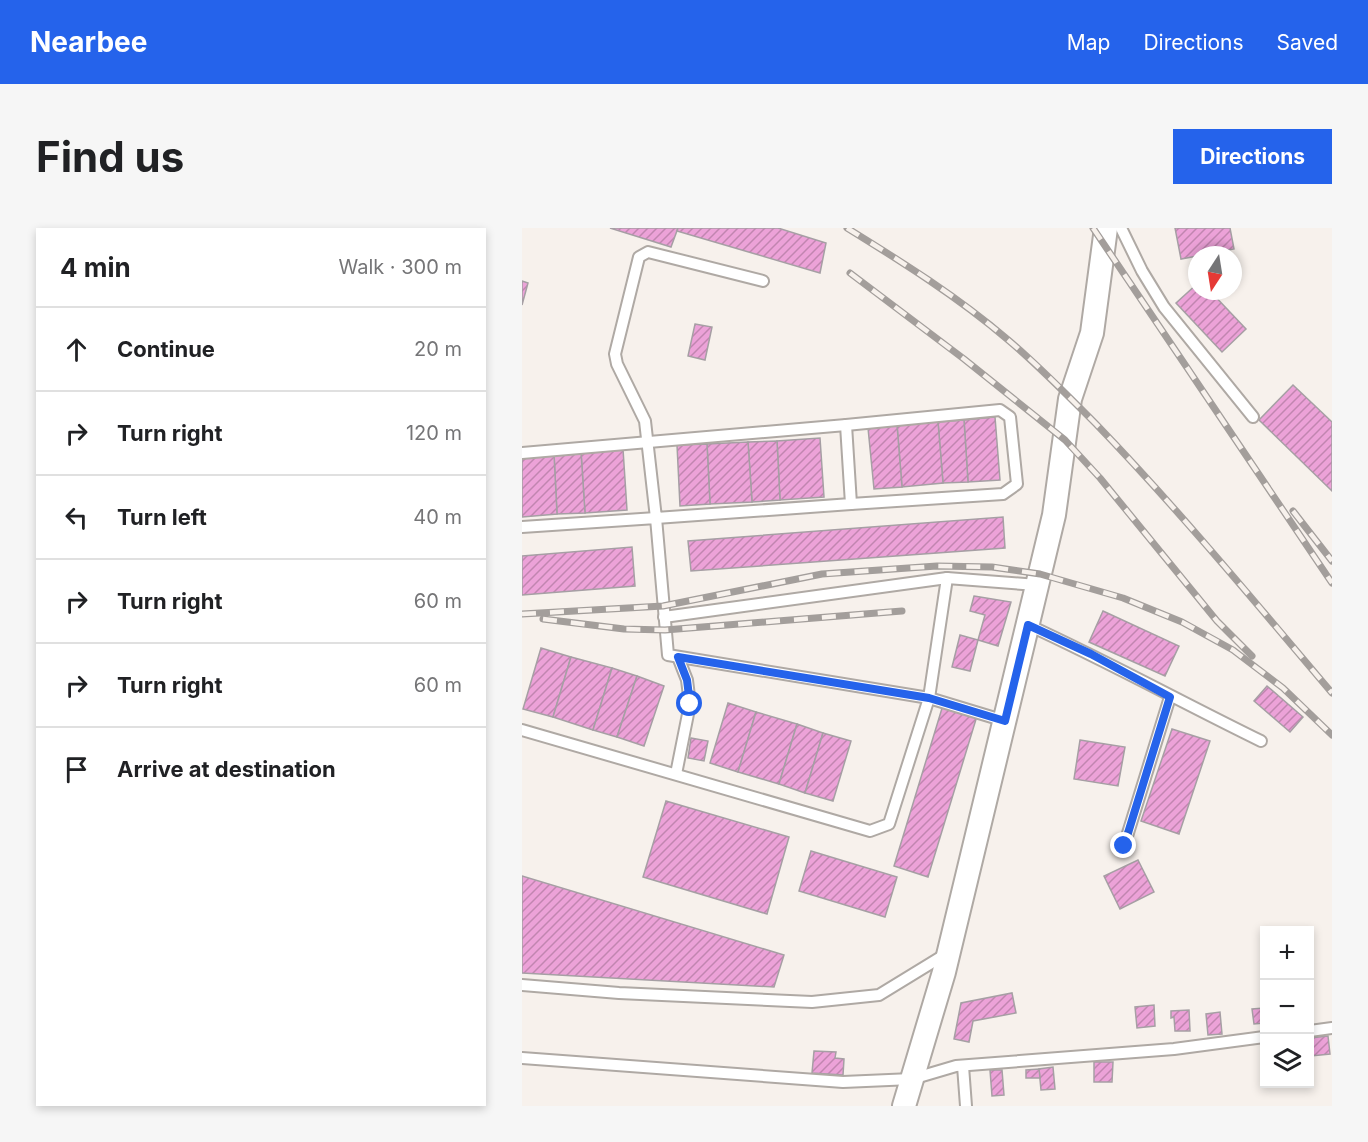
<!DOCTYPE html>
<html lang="en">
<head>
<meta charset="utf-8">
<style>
	body { margin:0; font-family:Inter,sans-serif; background:#f6f6f6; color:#202124 }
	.controls { position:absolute; right:18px; bottom:18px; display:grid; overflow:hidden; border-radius:0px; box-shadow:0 3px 9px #0003 }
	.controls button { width:54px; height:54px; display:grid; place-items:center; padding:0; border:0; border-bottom:2px solid #e0e0e0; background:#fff; color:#202124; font:30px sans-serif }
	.compass { position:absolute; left:666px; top:18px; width:54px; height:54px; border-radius:50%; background:#fff; box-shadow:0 3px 9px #0003; rotate:192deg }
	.stop { position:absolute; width:18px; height:18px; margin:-14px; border:4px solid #2563eb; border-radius:50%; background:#fff }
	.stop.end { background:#2563eb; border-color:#fff; box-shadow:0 2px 6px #0008 }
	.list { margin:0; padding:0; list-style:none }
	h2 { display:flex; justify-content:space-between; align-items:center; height:78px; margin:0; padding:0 24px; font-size:26px }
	h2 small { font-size:20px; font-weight:400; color:#757577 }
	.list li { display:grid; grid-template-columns:39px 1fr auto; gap:18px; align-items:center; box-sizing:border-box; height:84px; padding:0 24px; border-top:2px solid #e0e0e0 }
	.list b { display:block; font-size:22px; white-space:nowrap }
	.list em { font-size:20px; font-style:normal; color:#757577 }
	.icon { flex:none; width:33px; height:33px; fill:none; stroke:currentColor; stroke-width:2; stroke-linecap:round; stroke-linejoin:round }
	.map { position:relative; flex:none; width:810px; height:878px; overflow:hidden; border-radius:0px }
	header { display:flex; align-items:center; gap:36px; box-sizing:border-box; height:84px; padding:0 30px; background:#2563eb; color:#fff }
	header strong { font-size:28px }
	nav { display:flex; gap:33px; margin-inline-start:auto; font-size:21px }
	.intro { display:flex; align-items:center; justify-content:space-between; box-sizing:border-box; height:144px; padding:0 36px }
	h1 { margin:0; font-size:42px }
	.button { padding:15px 27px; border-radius:0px; background:#2563eb; color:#fff; font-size:21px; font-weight:700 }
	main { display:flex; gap:36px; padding:0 36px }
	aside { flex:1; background:#fff; border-radius:0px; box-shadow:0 3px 9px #0003 }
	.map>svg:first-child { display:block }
	.building { fill:url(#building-hatch); stroke:#a69fa4; stroke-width:1.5 }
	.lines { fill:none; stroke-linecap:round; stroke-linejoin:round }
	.service-casing { stroke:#afa9a4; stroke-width:14 }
	.minor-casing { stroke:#afa9a4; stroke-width:26 }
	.service { stroke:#fff; stroke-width:10 }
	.minor { stroke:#fff; stroke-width:22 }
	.rail-casing { stroke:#a39e9b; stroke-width:7 }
	.rail { stroke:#f7f1ec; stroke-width:4.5; stroke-dasharray:14; stroke-linecap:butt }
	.route { stroke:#2563eb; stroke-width:8 }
</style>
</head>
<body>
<header>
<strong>Nearbee</strong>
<nav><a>Map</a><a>Directions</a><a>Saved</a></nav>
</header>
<div class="intro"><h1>Find us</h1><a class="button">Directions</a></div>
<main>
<aside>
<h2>4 min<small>Walk · 300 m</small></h2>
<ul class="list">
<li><svg class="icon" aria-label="ahead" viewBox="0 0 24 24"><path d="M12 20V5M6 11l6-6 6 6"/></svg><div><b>Continue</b></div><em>20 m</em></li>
<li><svg class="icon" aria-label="right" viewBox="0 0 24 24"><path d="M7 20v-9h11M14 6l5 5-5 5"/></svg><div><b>Turn right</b></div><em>120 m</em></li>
<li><svg class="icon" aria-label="left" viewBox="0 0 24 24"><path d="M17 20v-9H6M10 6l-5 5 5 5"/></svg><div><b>Turn left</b></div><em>40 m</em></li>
<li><svg class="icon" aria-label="right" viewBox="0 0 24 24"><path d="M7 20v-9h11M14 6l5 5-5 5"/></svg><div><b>Turn right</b></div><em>60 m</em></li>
<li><svg class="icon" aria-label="right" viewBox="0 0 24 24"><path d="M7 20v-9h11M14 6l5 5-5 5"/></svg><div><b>Turn right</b></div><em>60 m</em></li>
<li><svg class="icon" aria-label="arrive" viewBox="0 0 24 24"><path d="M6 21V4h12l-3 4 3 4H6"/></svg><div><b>Arrive at destination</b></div></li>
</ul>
</aside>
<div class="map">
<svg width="810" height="878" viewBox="0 0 810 878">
	<defs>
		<pattern id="building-hatch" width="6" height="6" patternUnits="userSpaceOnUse" patternTransform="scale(1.5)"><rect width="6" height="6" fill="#eca2d8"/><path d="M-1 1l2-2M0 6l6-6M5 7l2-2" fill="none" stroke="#c185b0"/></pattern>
	</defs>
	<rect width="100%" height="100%" fill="#f7f1ec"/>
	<!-- building -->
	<g class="building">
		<path d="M 88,0 L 156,0 L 149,19 Z"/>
		<path d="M 156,0 L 256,0 L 304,15 L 298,45 L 155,3 Z"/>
		<path d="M 653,0 L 708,0 L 712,21 L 659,31 Z"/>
		<path d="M 0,53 L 6,55 L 0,77 Z"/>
		<path d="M 675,56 L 675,63 L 688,63 L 724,101 L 700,124 L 654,75 Z"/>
		<path d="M 173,96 L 190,99 L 183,132 L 166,128 Z"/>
		<path d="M 771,157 L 810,194 L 810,263 L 737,192 Z"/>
		<path d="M 473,189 L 478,252 L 446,254 L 442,192 Z"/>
		<path d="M 442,192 L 446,254 L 421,255 L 416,194 Z"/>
		<path d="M 416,194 L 421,255 L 380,259 L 375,197 Z"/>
		<path d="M 375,197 L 380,259 L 352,261 L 346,200 Z"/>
		<path d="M 298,210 L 302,269 L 258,272 L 255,213 Z"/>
		<path d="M 255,213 L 258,272 L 230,274 L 226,214 Z"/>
		<path d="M 226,214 L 230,274 L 188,276 L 185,216 Z"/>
		<path d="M 185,216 L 188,276 L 158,278 L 155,217 Z"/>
		<path d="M 101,221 L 105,282 L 63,285 L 59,224 Z"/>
		<path d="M 59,224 L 63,285 L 35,286 L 32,226 Z"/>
		<path d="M 32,226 L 35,286 L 0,289 L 0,227 Z"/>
		<path d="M 481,289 L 483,320 L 169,343 L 166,313 Z"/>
		<path d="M 110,319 L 113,358 L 0,367 L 0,328 Z"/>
		<path d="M 452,368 L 489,374 L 476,418 L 456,412 L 463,387 L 448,383 Z"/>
		<path d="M 581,383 L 657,418 L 643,448 L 567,414 Z"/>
		<path d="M 438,407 L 456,412 L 448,443 L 430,439 Z"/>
		<path d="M 19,420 L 49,429 L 31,489 L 1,481 Z"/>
		<path d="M 49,429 L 90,440 L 71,502 L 31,489 Z"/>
		<path d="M 90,440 L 115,448 L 95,509 L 71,502 Z"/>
		<path d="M 115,448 L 142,458 L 122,518 L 95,509 Z"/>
		<path d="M 745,458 L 781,489 L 768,504 L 732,473 Z"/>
		<path d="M 206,475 L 234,484 L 216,544 L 188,535 Z"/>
		<path d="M 421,477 L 455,488 L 406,649 L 372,638 Z"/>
		<path d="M 234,484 L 275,496 L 257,556 L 216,544 Z"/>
		<path d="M 275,496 L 301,505 L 283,565 L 257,556 Z"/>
		<path d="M 650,501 L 688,513 L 657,606 L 619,593 Z"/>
		<path d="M 301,505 L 329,513 L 311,573 L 283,565 Z"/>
		<path d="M 169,510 L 186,513 L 182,533 L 166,530 Z"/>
		<path d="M 558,512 L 603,519 L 596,558 L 552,551 Z"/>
		<path d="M 144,573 L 267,609 L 245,686 L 121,649 Z"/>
		<path d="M 289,623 L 375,649 L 363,689 L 277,663 Z"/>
		<path d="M 616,632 L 632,664 L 598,681 L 582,648 Z"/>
		<path d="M 0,648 L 262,727 L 252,759 L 0,745 Z"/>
		<path d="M 490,765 L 494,785 L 451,793 L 447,814 L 432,811 L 439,775 Z"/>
		<path d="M 632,777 L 633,798 L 615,800 L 613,779 Z"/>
		<path d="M 742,780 L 742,795 L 732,796 L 730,781 Z"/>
		<path d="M 667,782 L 668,803 L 653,803 L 652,789 L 649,790 L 649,783 Z"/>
		<path d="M 698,784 L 700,806 L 686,807 L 684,786 Z"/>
		<path d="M 806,808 L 808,826 L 789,828 L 788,810 Z"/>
		<path d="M 292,823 L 314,824 L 313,830 L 322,831 L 321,847 L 290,845 Z"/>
		<path d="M 572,834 L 591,834 L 590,854 L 572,854 Z"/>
		<path d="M 531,839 L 533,861 L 519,862 L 517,841 Z"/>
		<path d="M 517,841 L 518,850 L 504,850 L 504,842 Z"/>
		<path d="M 468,842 L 480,842 L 482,867 L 470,868 Z"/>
	</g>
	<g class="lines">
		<!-- service casing -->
		<g class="service-casing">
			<g id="service">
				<path d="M 599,0 L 620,43 L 642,79 L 731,189"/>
				<path d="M 241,53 L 126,24 L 117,29 L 93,126 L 95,136 L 123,193 L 134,290 L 329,276 L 324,197"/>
				<path d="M 0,225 L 324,197 L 478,182 L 488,189 L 495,256 L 481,266 L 329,276"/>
				<path d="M 0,299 L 134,290 L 146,427 L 407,470 L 425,350"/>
				<path d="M 142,389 L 425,350 L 515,357"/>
				<path d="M 506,397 C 585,433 661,475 739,513"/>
				<path d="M 0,502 L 348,603 L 367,596 L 407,470 L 483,493"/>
				<path d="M 154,546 L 168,476 L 165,452 L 156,429"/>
				<path d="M 602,618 L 648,469"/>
				<path d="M 0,757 L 97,765 L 290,774 L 357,767 L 424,726"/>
				<path d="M 788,803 L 810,800"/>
				<path d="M 0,830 L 321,854 L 390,851 L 434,838 L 652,821 L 742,809"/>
				<path d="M 441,838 L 444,878"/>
			</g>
		</g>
		<!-- minor casing -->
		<g class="minor-casing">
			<path id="minor" d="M 382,878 L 422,744 L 532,287 L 548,171 L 570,105 L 584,0"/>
		</g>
		<!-- service -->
		<use href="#service" class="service"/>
		<!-- minor -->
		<use href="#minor" class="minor"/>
		<!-- rail casing -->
		<g class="rail-casing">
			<g id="rail">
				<path d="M 325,0 C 380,34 436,69 485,111 C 516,137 545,167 574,196 C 657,282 733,374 810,465"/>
				<path d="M 571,0 L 810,355"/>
				<path d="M 328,45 L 442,131 L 543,212 L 578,250 L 695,393 L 730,428"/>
				<path d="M 771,283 L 810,333"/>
				<path d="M 0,386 L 141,378 L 300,346 L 415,338 L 470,339 L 518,346 L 601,370 L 660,394 L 711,422 L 761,460 L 810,507"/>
				<path d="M 21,391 L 102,401 L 143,402 L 380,383"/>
			</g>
		</g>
		<!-- rail -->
		<use href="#rail" class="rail"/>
	</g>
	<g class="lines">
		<!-- route -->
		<path class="route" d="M 168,476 L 165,452 L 156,429 L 407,470 L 483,493 L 506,397 L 569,426 L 648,469 L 602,618"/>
	</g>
</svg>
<div class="controls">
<button>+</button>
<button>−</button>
<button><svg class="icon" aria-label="layers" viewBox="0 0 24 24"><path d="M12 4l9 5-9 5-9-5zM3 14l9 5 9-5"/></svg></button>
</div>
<svg class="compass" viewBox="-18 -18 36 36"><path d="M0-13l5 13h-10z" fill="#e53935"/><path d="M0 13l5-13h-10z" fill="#757577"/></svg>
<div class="stop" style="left:168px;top:476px"></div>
<div class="stop end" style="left:602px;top:618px"></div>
</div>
</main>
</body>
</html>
